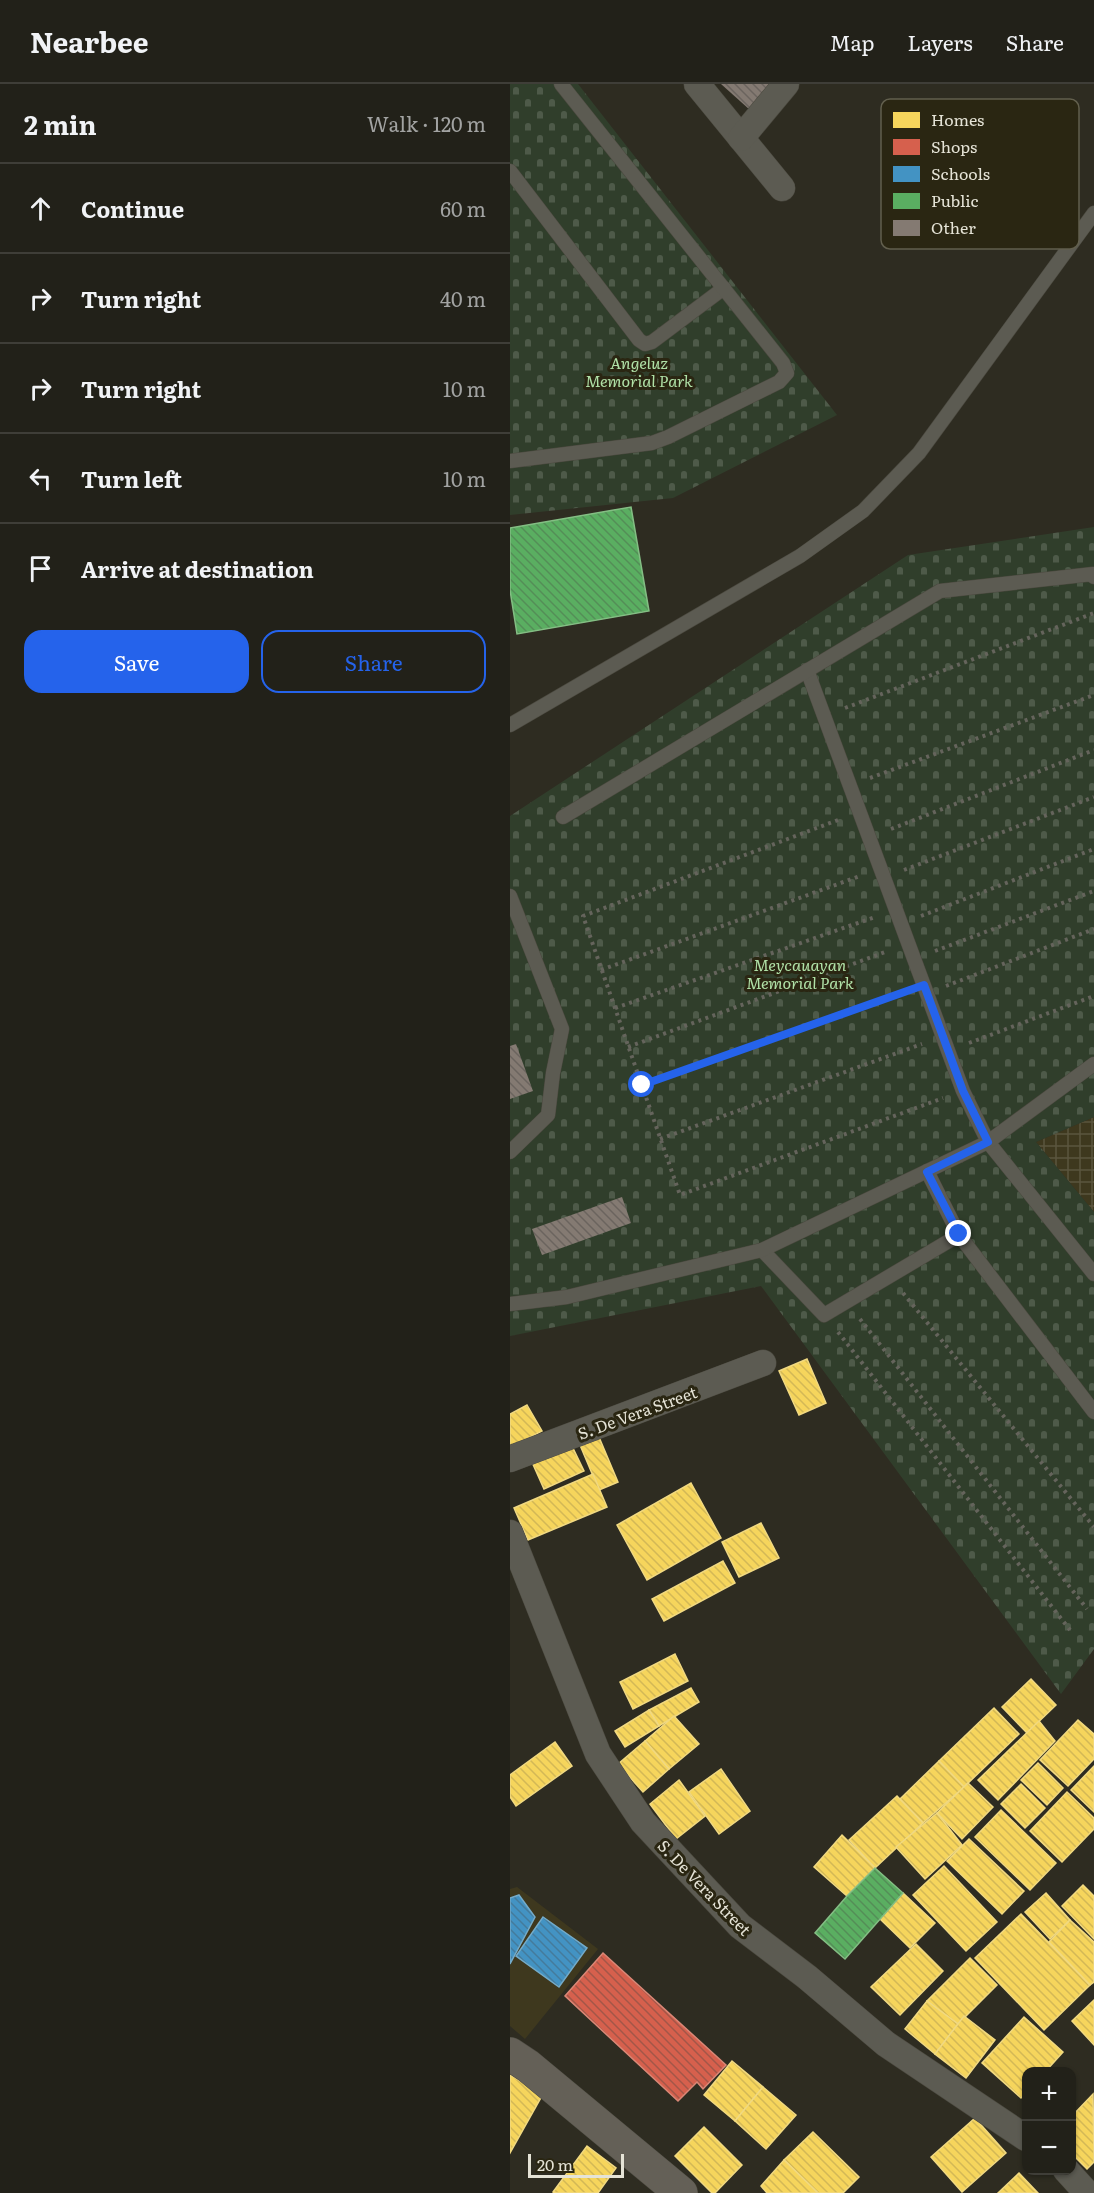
<!DOCTYPE html>
<html lang="en">
<head>
<meta charset="utf-8">
<style>
	body { margin:0; font-family:Literata,serif; background:#2e2e26; color:#f1f3f6 }
	.controls { position:absolute; right:18px; bottom:18px; display:grid; overflow:hidden; border-radius:12px; box-shadow:0 2px 4px #0004 }
	.controls button { width:54px; height:54px; display:grid; place-items:center; padding:0; border:0; border-bottom:2px solid #3f3e38; background:#222119; color:#f1f3f6; font:30px sans-serif }
	.scale { position:absolute; left:18px; bottom:15px; width:96px; box-sizing:border-box; padding-left:6px; border:3px solid #e5e3d6; border-top:0; font-size:16px; line-height:21px; white-space:nowrap; color:#e5e3d6; -webkit-text-stroke:4px #2a2612; paint-order:stroke }
	.stop { position:absolute; width:18px; height:18px; margin:-14px; border:4px solid #2563eb; border-radius:50%; background:#fff }
	.stop.end { background:#2563eb; border-color:#fff; box-shadow:0 2px 6px #0008 }
	.list { margin:0; padding:0; list-style:none }
	h2 { display:flex; justify-content:space-between; align-items:center; height:78px; margin:0; padding:0 24px; font-size:26px }
	h2 small { font-size:20px; font-weight:400; color:#a2a3a2 }
	.list li { display:grid; grid-template-columns:39px 1fr auto; gap:18px; align-items:center; box-sizing:border-box; height:90px; padding:0 24px; border-top:2px solid #3f3e38 }
	.list b { display:block; font-size:22px; white-space:nowrap }
	.list em { font-size:20px; font-style:normal; color:#a2a3a2 }
	.actions { display:flex; gap:12px; padding:18px 24px }
	.actions a { flex:1; padding:14px 0; border:2px solid #2563eb; border-radius:18px; text-align:center; font-size:21px; color:#2563eb }
	.actions .main { background:#2563eb; color:#fff }
	.icon { flex:none; width:33px; height:33px; fill:none; stroke:currentColor; stroke-width:2; stroke-linecap:round; stroke-linejoin:round }
	.map { position:relative; flex:none; width:584px; height:2109px; overflow:hidden }
	header { display:flex; align-items:center; gap:36px; box-sizing:border-box; height:84px; padding:0 30px; background:#222119; border-bottom:2px solid #3f3e38 }
	header strong { font-size:28px }
	nav { display:flex; gap:33px; margin-inline-start:auto; font-size:21px }
	main { display:flex }
	aside { flex:1; background:#222119 }
	.map>svg:first-child { display:block }
	.built { fill:#3e381e }
	.industrial { fill:url(#industrial-grid) }
	.cemetery { fill:url(#cemetery-stones) }
	.homes { fill:url(#homes-back-hatch); stroke:#f1d981; stroke-width:1.5 }
	.shops { fill:url(#shops-back-hatch); stroke:#da8776; stroke-width:1.5 }
	.schools { fill:url(#schools-back-hatch); stroke:#74abc9; stroke-width:1.5 }
	.public { fill:url(#public-back-hatch); stroke:#84be84; stroke-width:1.5 }
	.building { fill:url(#building-back-hatch) }
	.lines { fill:none; stroke-linecap:round; stroke-linejoin:round }
	.lane-casing { stroke:#4b493f; stroke-width:15 }
	.street-casing { stroke:#4b493f; stroke-width:27 }
	.secondary-casing { stroke:#4b493f; stroke-width:34 }
	.path { stroke:#65645c; stroke-width:4; stroke-dasharray:3 4.5; stroke-linecap:butt }
	.lane { stroke:#5c5b52; stroke-width:14 }
	.street { stroke:#5c5b52; stroke-width:26 }
	.secondary { stroke:#646057; stroke-width:33 }
	.route { stroke:#2563eb; stroke-width:8 }
	.labels { text-anchor:middle; dominant-baseline:central; stroke-width:6; stroke-linejoin:round; paint-order:stroke }
	.park-label { font-size:16px; font-style:italic; fill:#b0e1a7; stroke:#2a2612 }
	.street-label { font-size:16px; fill:#e5e3d6; stroke:#2a2612 }
	.key { fill:#2a2612; stroke:#625f4d; stroke-width:1.5 }
	.key-label { font-size:16px; fill:#e5e3d6 }
</style>
</head>
<body>
<header>
<strong>Nearbee</strong>
<nav><a>Map</a><a>Layers</a><a>Share</a></nav>
</header>
<main>
<aside>
<h2>2 min<small>Walk · 120 m</small></h2>
<ul class="list">
<li><svg class="icon" aria-label="ahead" viewBox="0 0 24 24"><path d="M12 20V5M6 11l6-6 6 6"/></svg><div><b>Continue</b></div><em>60 m</em></li>
<li><svg class="icon" aria-label="right" viewBox="0 0 24 24"><path d="M7 20v-9h11M14 6l5 5-5 5"/></svg><div><b>Turn right</b></div><em>40 m</em></li>
<li><svg class="icon" aria-label="right" viewBox="0 0 24 24"><path d="M7 20v-9h11M14 6l5 5-5 5"/></svg><div><b>Turn right</b></div><em>10 m</em></li>
<li><svg class="icon" aria-label="left" viewBox="0 0 24 24"><path d="M17 20v-9H6M10 6l-5 5 5 5"/></svg><div><b>Turn left</b></div><em>10 m</em></li>
<li><svg class="icon" aria-label="arrive" viewBox="0 0 24 24"><path d="M6 21V4h12l-3 4 3 4H6"/></svg><div><b>Arrive at destination</b></div></li>
</ul>
<div class="actions"><a class="main">Save</a><a>Share</a></div>
</aside>
<div class="map">
<svg width="584" height="2109" viewBox="0 0 584 2109">
	<defs>
		<pattern id="industrial-grid" width="8" height="8" patternUnits="userSpaceOnUse" patternTransform="scale(1.5)"><rect width="8" height="8" fill="#3e381e"/><path d="M0 4h8M4 0v8" fill="none" stroke="#5a553e"/></pattern>
		<pattern id="cemetery-stones" width="16" height="16" patternUnits="userSpaceOnUse" patternTransform="scale(1.5)"><rect width="16" height="16" fill="#303e2b"/><path d="M2 7V4a2 2 0 0 1 4 0v3zM10 15v-3a2 2 0 0 1 4 0v3z" fill="#4e5a49"/></pattern>
		<pattern id="homes-back-hatch" width="6" height="6" patternUnits="userSpaceOnUse" patternTransform="scale(1.5)"><rect width="6" height="6" fill="#f6d55c"/><path d="M-1 5l2 2M0 0l6 6M5-1l2 2" fill="none" stroke="#d3b856"/></pattern>
		<pattern id="shops-back-hatch" width="6" height="6" patternUnits="userSpaceOnUse" patternTransform="scale(1.5)"><rect width="6" height="6" fill="#d6604d"/><path d="M-1 5l2 2M0 0l6 6M5-1l2 2" fill="none" stroke="#a35648"/></pattern>
		<pattern id="schools-back-hatch" width="6" height="6" patternUnits="userSpaceOnUse" patternTransform="scale(1.5)"><rect width="6" height="6" fill="#4393c3"/><path d="M-1 5l2 2M0 0l6 6M5-1l2 2" fill="none" stroke="#447b9c"/></pattern>
		<pattern id="public-back-hatch" width="6" height="6" patternUnits="userSpaceOnUse" patternTransform="scale(1.5)"><rect width="6" height="6" fill="#5aae61"/><path d="M-1 5l2 2M0 0l6 6M5-1l2 2" fill="none" stroke="#548e57"/></pattern>
		<pattern id="building-back-hatch" width="6" height="6" patternUnits="userSpaceOnUse" patternTransform="scale(1.5)"><rect width="6" height="6" fill="#847a72"/><path d="M-1 5l2 2M0 0l6 6M5-1l2 2" fill="none" stroke="#6b645e"/></pattern>
	</defs>
	<rect width="100%" height="100%" fill="#2e2c21"/>
	<!-- built -->
	<path class="built" d="M 7,1803 L 88,1865 L 15,1955 L 0,1942 L 0,1805 Z"/>
	<!-- industrial -->
	<path class="industrial" d="M 584,1033 L 584,1128 L 526,1058 Z"/>
	<!-- cemetery -->
	<g class="cemetery">
		<path d="M 0,0 L 68,0 L 327,331 L 163,414 L 0,431 Z"/>
		<path d="M 584,443 L 584,1033 L 526,1058 L 584,1128 L 584,1565 L 551,1610 L 251,1202 L 0,1252 L 0,732 L 398,471 Z"/>
	</g>
	<!-- homes -->
	<g class="homes">
		<path d="M 297,1275 L 316,1319 L 289,1331 L 269,1287 Z"/>
		<path d="M 17,1321 L 32,1347 L 0,1364 L 0,1330 Z"/>
		<path d="M 86,1346 L 108,1398 L 89,1406 L 67,1354 Z"/>
		<path d="M 61,1360 L 74,1387 L 34,1405 L 22,1378 Z"/>
		<path d="M 83,1390 L 97,1423 L 18,1456 L 4,1424 Z"/>
		<path d="M 181,1399 L 211,1454 L 137,1496 L 107,1441 Z"/>
		<path d="M 251,1439 L 269,1474 L 229,1493 L 212,1458 Z"/>
		<path d="M 213,1477 L 225,1499 L 154,1537 L 142,1515 Z"/>
		<path d="M 165,1570 L 178,1597 L 123,1625 L 110,1598 Z"/>
		<path d="M 521,1595 L 546,1621 L 517,1649 L 492,1623 Z"/>
		<path d="M 181,1604 L 189,1618 L 149,1642 L 139,1626 Z"/>
		<path d="M 484,1624 L 509,1650 L 454,1703 L 429,1677 Z"/>
		<path d="M 139,1626 L 149,1642 L 115,1663 L 105,1647 Z"/>
		<path d="M 164,1632 L 189,1660 L 159,1685 L 135,1657 Z"/>
		<path d="M 568,1636 L 584,1650 L 584,1675 L 558,1702 L 530,1676 Z"/>
		<path d="M 529,1637 L 545,1657 L 488,1716 L 468,1696 Z"/>
		<path d="M 135,1657 L 159,1685 L 133,1708 L 108,1680 Z"/>
		<path d="M 45,1658 L 62,1682 L 6,1722 L 0,1713 L 0,1691 Z"/>
		<path d="M 429,1677 L 454,1703 L 413,1739 L 390,1715 Z"/>
		<path d="M 528,1679 L 553,1704 L 537,1721 L 511,1696 Z"/>
		<path d="M 584,1682 L 584,1728 L 561,1706 Z"/>
		<path d="M 211,1685 L 240,1727 L 209,1750 L 179,1708 Z"/>
		<path d="M 169,1696 L 195,1732 L 166,1755 L 140,1720 Z"/>
		<path d="M 458,1699 L 483,1723 L 452,1755 L 427,1729 Z"/>
		<path d="M 511,1700 L 535,1724 L 515,1744 L 491,1720 Z"/>
		<path d="M 557,1708 L 584,1734 L 584,1745 L 552,1778 L 520,1747 Z"/>
		<path d="M 387,1712 L 413,1739 L 365,1784 L 339,1756 Z"/>
		<path d="M 491,1726 L 546,1779 L 520,1806 L 465,1753 Z"/>
		<path d="M 427,1729 L 452,1761 L 415,1795 L 386,1763 Z"/>
		<path d="M 332,1751 L 365,1784 L 337,1812 L 304,1783 Z"/>
		<path d="M 459,1755 L 514,1807 L 492,1830 L 437,1777 Z"/>
		<path d="M 434,1782 L 487,1838 L 456,1867 L 403,1811 Z"/>
		<path d="M 573,1801 L 584,1812 L 584,1855 L 552,1822 Z"/>
		<path d="M 393,1809 L 425,1839 L 400,1864 L 369,1834 Z"/>
		<path d="M 536,1809 L 560,1836 L 540,1855 L 515,1828 Z"/>
		<path d="M 511,1830 L 580,1901 L 534,1946 L 465,1874 Z"/>
		<path d="M 560,1836 L 584,1858 L 584,1898 L 580,1901 L 539,1858 Z"/>
		<path d="M 406,1860 L 433,1887 L 390,1931 L 361,1903 Z"/>
		<path d="M 460,1874 L 487,1901 L 448,1940 L 417,1917 Z"/>
		<path d="M 584,1916 L 584,1961 L 562,1937 Z"/>
		<path d="M 417,1917 L 448,1940 L 425,1970 L 395,1945 Z"/>
		<path d="M 454,1932 L 485,1956 L 456,1994 L 425,1970 Z"/>
		<path d="M 514,1933 L 553,1968 L 535,1988 L 516,1988 L 516,2008 L 511,2014 L 472,1979 Z"/>
		<path d="M 222,1977 L 253,2003 L 225,2037 L 194,2011 Z"/>
		<path d="M 0,1991 L 33,2010 L 0,2069 Z"/>
		<path d="M 253,2003 L 286,2031 L 256,2065 L 225,2037 Z"/>
		<path d="M 583,2010 L 584,2078 L 577,2085 L 562,2070 L 562,2032 Z"/>
		<path d="M 465,2034 L 496,2069 L 452,2108 L 421,2073 Z"/>
		<path d="M 194,2043 L 232,2081 L 205,2109 L 202,2109 L 165,2072 Z"/>
		<path d="M 303,2048 L 349,2093 L 333,2109 L 308,2109 L 274,2076 Z"/>
		<path d="M 77,2062 L 106,2084 L 88,2109 L 45,2109 L 43,2108 Z"/>
		<path d="M 274,2076 L 308,2109 L 257,2109 L 251,2102 Z"/>
		<path d="M 509,2089 L 528,2109 L 488,2109 Z"/>
	</g>
	<!-- shops -->
	<path class="shops" d="M 93,1869 L 216,1981 L 193,2005 L 187,1998 L 168,2017 L 55,1912 Z"/>
	<!-- schools -->
	<g class="schools">
		<path d="M 9,1811 L 25,1833 L 0,1880 L 0,1814 Z"/>
		<path d="M 33,1833 L 77,1864 L 49,1903 L 6,1872 Z"/>
	</g>
	<!-- public -->
	<g class="public">
		<path d="M 121,423 L 139,527 L 7,550 L 0,506 L 0,444 Z"/>
		<path d="M 365,1784 L 393,1809 L 335,1875 L 305,1849 L 337,1812 Z"/>
	</g>
	<!-- building -->
	<g class="building">
		<path d="M 211,0 L 263,0 L 240,26 Z"/>
		<path d="M 6,960 L 23,1007 L 0,1015 L 0,962 Z"/>
		<path d="M 112,1113 L 121,1139 L 32,1171 L 22,1145 Z"/>
	</g>
	<g class="lines">
		<!-- lane casing -->
		<g class="lane-casing">
			<g id="lane">
				<path d="M 0,87 L 129,256 L 135,260 L 142,258 L 214,204"/>
				<path d="M 0,377 L 142,359 L 158,353 L 269,298 L 277,289 L 273,279 L 51,0"/>
				<path d="M 297,586 L 453,1007 L 478,1058 L 584,1190"/>
				<path d="M 0,641 L 290,472 L 353,427 L 409,369 L 584,129"/>
				<path d="M 53,733 L 430,507 L 583,490 L 584,493"/>
				<path d="M 0,812 L 52,945 L 43,989 L 38,1031 L 0,1068"/>
				<path d="M 417,1087 L 449,1151 L 584,1328"/>
				<path d="M 252,1166 L 314,1231 L 449,1151"/>
				<path d="M 0,1220 L 57,1213 L 252,1166 L 478,1058 L 584,980"/>
			</g>
		</g>
		<!-- street casing -->
		<g class="street-casing">
			<g id="street">
				<path d="M 187,0 L 272,104"/>
				<path d="M 231,54 L 276,0"/>
				<path d="M 0,1375 L 253,1279"/>
				<path d="M 0,1449 L 88,1670 L 133,1738 L 230,1842 L 297,1893 L 376,1960 L 516,2054"/>
				<path d="M 556,2086 L 577,2109"/>
			</g>
		</g>
		<!-- secondary casing -->
		<g class="secondary-casing">
			<path id="secondary" d="M 0,1970 L 18,1982 L 171,2109"/>
		</g>
		<!-- path -->
		<g class="path">
			<path d="M 335,624 L 584,529"/>
			<path d="M 360,694 L 584,611"/>
			<path d="M 328,736 L 73,832 L 170,1111 L 433,1014"/>
			<path d="M 381,745 L 584,666"/>
			<path d="M 394,786 L 584,713"/>
			<path d="M 411,832 L 584,765"/>
			<path d="M 425,867 L 584,807"/>
			<path d="M 91,886 L 350,792"/>
			<path d="M 436,902 L 584,845"/>
			<path d="M 105,924 L 365,833"/>
			<path d="M 459,959 L 584,912"/>
			<path d="M 118,963 L 378,867"/>
			<path d="M 132,1001 L 393,908"/>
			<path d="M 150,1055 L 412,960"/>
			<path d="M 393,1209 L 584,1443"/>
			<path d="M 350,1235 L 577,1525"/>
			<path d="M 328,1248 L 560,1546"/>
		</g>
		<!-- lane -->
		<use href="#lane" class="lane"/>
		<!-- street -->
		<use href="#street" class="street"/>
		<!-- secondary -->
		<use href="#secondary" class="secondary"/>
	</g>
	<g class="lines">
		<!-- route -->
		<path class="route" d="M 132,1001 L 414,901 L 453,1007 L 478,1058 L 417,1088 L 449,1150"/>
	</g>
	<g class="labels">
		<!-- park labels -->
		<g class="park-label">
			<text x="129" y="278">Angeluz<tspan x="129" dy="18">Memorial Park</tspan></text>
			<text x="290" y="880">Meycauayan<tspan x="290" dy="18">Memorial Park</tspan></text>
		</g>
		<!-- street labels -->
		<g class="street-label">
			<text transform="translate(127 1328) rotate(-20)">S. De Vera Street</text>
			<text transform="translate(195 1803) rotate(46)">S. De Vera Street</text>
		</g>
	</g>
	<!-- legend -->
	<rect x="371" y="15" width="198" height="150" rx="9" class="key"/>
	<rect x="383" y="28" width="27" height="16" fill="#f6d55c"/>
	<rect x="383" y="55" width="27" height="16" fill="#d6604d"/>
	<rect x="383" y="82" width="27" height="16" fill="#4393c3"/>
	<rect x="383" y="109" width="27" height="16" fill="#5aae61"/>
	<rect x="383" y="136" width="27" height="16" fill="#847a72"/>
	<g class="key-label">
		<text x="421" y="42">Homes</text>
		<text x="421" y="69">Shops</text>
		<text x="421" y="96">Schools</text>
		<text x="421" y="123">Public</text>
		<text x="421" y="150">Other</text>
	</g>
</svg>
<div class="controls">
<button>+</button>
<button>−</button>
</div>
<div class="scale">20 m</div>
<div class="stop" style="left:132px;top:1001px"></div>
<div class="stop end" style="left:449px;top:1150px"></div>
</div>
</main>
</body>
</html>
